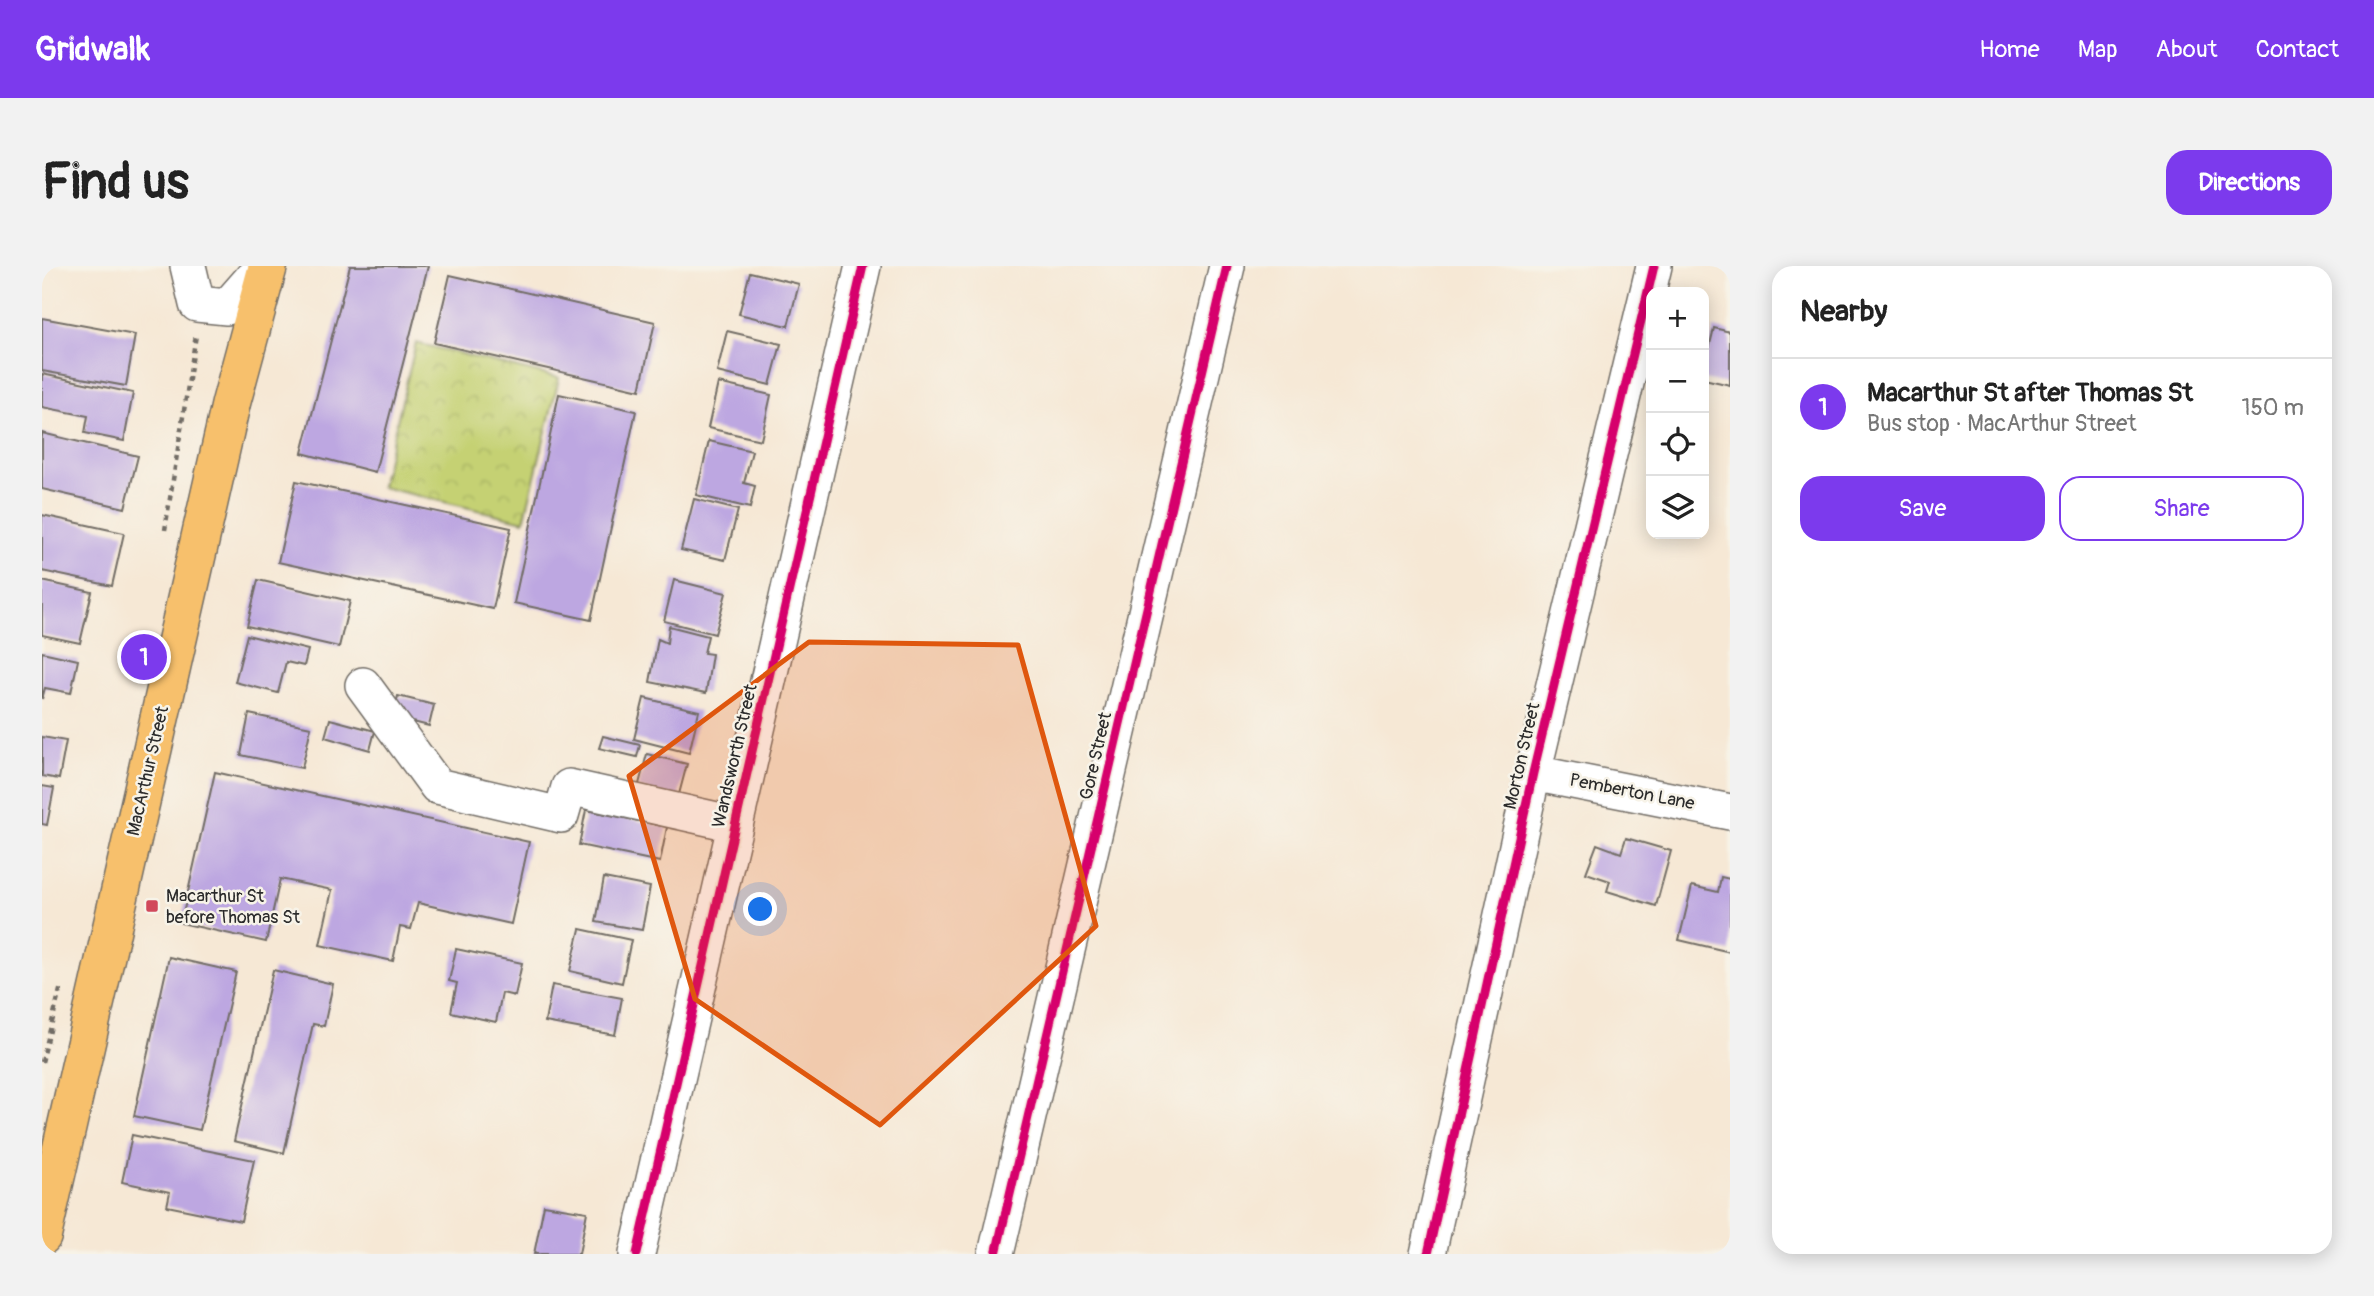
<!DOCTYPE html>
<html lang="en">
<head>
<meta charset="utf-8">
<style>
	body { margin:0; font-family:Pangolin,sans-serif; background:#f2f2f2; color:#222 }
	.controls { position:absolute; right:21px; top:21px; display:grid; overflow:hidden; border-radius:14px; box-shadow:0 4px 18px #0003 }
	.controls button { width:63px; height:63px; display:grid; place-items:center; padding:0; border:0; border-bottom:2px solid #e0e0e0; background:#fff; color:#222; font:35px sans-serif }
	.you { position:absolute; left:719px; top:644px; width:24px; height:24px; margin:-18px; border:5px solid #fff; border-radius:50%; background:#1a73e8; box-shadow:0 0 0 10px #1a73e833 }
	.badge { display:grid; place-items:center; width:46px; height:46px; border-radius:50%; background:#7c3aed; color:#fff; font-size:23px; font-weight:700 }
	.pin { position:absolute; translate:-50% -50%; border:4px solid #fff; box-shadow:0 2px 7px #0006 }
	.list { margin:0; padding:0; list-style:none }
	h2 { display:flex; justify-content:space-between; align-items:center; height:91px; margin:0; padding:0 28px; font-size:30px }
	h2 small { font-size:23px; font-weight:400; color:#767676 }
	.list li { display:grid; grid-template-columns:46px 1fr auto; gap:21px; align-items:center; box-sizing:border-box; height:98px; padding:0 28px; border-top:2px solid #e0e0e0 }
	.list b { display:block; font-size:26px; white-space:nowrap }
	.list p { margin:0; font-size:23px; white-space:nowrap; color:#767676 }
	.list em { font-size:23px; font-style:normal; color:#767676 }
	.actions { display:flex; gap:14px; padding:21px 28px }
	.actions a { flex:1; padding:16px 0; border:2px solid #7c3aed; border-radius:21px; text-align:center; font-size:24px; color:#7c3aed }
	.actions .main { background:#7c3aed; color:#fff }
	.icon { flex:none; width:38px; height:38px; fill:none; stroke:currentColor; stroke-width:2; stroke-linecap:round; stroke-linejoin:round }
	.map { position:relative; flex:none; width:1688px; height:988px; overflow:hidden; border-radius:21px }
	header { display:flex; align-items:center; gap:42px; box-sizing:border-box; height:98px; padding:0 35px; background:#7c3aed; color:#fff }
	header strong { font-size:33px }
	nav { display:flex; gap:38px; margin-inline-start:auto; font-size:24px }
	.intro { display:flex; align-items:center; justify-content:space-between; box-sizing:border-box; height:168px; padding:0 42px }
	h1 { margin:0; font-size:49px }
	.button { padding:18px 32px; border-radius:21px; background:#7c3aed; color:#fff; font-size:24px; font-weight:700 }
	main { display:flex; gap:42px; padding:0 42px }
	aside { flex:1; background:#fff; border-radius:21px; box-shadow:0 4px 18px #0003 }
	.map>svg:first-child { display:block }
	.park { fill:url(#park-crowns); stroke:#787e4f; stroke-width:2 }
	.building { fill:#bda7e1 }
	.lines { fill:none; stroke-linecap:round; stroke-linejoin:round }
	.minor-casing { stroke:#726d66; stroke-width:38 }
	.major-casing { stroke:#726d66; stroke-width:41 }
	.path { stroke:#726d66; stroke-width:4.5; stroke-dasharray:5 5; stroke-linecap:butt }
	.minor { stroke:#fff; stroke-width:35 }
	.major { stroke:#f7c06c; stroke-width:38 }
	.cycleway-casing { stroke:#f7f3e8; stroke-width:13 }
	.cycleway { stroke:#d6006c; stroke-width:9 }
	.marked { fill:#df570e; fill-opacity:0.2; stroke:#df570e; stroke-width:5; stroke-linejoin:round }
	.poi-dot { fill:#d1495b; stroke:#f7f3e8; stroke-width:2.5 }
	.labels { text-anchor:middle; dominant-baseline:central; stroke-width:5; stroke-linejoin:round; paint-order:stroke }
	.street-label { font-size:18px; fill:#2b2b2b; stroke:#f7f3e8 }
	.poi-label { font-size:18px; fill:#2b2b2b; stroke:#f7f3e8; text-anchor:start }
</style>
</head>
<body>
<header>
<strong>Gridwalk</strong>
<nav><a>Home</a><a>Map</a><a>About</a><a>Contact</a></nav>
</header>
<div class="intro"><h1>Find us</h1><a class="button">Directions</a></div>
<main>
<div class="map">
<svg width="1688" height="988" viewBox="0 0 1688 988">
	<defs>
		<pattern id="park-crowns" width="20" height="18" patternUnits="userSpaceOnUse" patternTransform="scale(1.75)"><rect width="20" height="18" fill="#c5d173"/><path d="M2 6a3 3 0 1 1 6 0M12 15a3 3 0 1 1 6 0" fill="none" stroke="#a9b464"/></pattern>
	</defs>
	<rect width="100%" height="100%" fill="#f7f3e8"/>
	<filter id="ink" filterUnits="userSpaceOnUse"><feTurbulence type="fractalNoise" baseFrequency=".0143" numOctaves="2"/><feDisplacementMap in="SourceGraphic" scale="14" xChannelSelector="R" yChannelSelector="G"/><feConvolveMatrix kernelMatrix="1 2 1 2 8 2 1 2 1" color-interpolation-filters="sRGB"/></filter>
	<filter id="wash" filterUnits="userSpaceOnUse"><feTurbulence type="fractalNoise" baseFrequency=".00686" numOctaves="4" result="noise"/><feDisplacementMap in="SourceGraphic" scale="28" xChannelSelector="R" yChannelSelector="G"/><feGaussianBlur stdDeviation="1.57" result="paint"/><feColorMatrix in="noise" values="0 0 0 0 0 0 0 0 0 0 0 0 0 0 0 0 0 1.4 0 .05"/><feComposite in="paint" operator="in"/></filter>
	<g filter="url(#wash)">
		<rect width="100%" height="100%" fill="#f6e8d5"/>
		<!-- park -->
		<path class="park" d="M 374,77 L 517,112 L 482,255 L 339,221 Z"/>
		<g id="blocks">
			<!-- building -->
			<g class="building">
				<path d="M 308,0 L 386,0 L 333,206 L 260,187 Z"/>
				<path d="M 708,6 L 757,18 L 746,60 L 697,48 Z"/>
				<path d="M 408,9 L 613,56 L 598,124 L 392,77 Z"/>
				<path d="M 0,52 L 93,69 L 84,120 L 0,105 Z"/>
				<path d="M 1672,62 L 1688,66 L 1688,119 L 1662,113 L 1662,103 Z"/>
				<path d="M 685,65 L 739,78 L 728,119 L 675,106 Z"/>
				<path d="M 0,108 L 91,127 L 82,175 L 43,167 L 46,150 L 0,141 Z"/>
				<path d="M 676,117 L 729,129 L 719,174 L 666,162 Z"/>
				<path d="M 517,128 L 594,145 L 549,354 L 472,337 Z"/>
				<path d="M 0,167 L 96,190 L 83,242 L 0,223 Z"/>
				<path d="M 667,175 L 710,185 L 702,217 L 713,220 L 708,242 L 654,229 Z"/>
				<path d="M 254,215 L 469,262 L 451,343 L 236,296 Z"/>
				<path d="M 652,233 L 696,244 L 683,294 L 639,284 Z"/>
				<path d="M 0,249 L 82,267 L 70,320 L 0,305 Z"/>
				<path d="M 216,314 L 308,335 L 297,381 L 205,360 Z"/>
				<path d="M 632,314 L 684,327 L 673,368 L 622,355 Z"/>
				<path d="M 0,315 L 50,326 L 38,377 L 0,369 Z"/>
				<path d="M 627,360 L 666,370 L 662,387 L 670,388 L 664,427 L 608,416 L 616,373 L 625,377 Z"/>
				<path d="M 205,369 L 266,384 L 262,400 L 244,396 L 236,427 L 193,416 Z"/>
				<path d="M 0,386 L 36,394 L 29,427 L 3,422 L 0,433 Z"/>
				<path d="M 356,430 L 392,439 L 387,460 L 351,451 Z"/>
				<path d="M 602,432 L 657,445 L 647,487 L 592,473 Z"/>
				<path d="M 207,448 L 269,461 L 260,502 L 199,489 Z"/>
				<path d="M 288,453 L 333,465 L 328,484 L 283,471 Z"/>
				<path d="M 561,470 L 598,479 L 595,491 L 557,482 Z"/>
				<path d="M 0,471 L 24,475 L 17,513 L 0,510 Z"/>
				<path d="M 605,488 L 645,498 L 636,532 L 596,522 Z"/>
				<path d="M 173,506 L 487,576 L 469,658 L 376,637 L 369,663 L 358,661 L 351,695 L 278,679 L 290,624 L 238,613 L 224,676 L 139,657 Z"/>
				<path d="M 0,520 L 12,522 L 5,559 L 0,558 Z"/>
				<path d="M 544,544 L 625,561 L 618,596 L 537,579 Z"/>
				<path d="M 1584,572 L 1629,585 L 1614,640 L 1565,625 L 1568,615 L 1544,607 L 1555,578 L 1579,587 Z"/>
				<path d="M 1679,611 L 1688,613 L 1688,686 L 1637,674 L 1650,620 L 1676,626 Z"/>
				<path d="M 562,612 L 608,621 L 600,664 L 554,656 Z"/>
				<path d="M 538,663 L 589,674 L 580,717 L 528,705 Z"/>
				<path d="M 414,683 L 480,697 L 473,730 L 460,727 L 454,756 L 409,746 L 415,717 L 407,715 Z"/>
				<path d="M 127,691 L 194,706 L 158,864 L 92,850 Z"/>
				<path d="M 231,704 L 291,718 L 282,760 L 271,758 L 242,887 L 192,875 Z"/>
				<path d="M 510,719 L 580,732 L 573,769 L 503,756 Z"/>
				<path d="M 90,869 L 212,894 L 199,955 L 125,940 L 128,926 L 80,916 Z"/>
				<path d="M 502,939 L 545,946 L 537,988 L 492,988 Z"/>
			</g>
		</g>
	</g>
	<g filter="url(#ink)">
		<use href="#blocks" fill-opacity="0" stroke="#726d66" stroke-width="2"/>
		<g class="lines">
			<!-- minor casing -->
			<g class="minor-casing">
				<g id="minor">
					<path d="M 146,0 L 155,38 L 185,41 L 221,0"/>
					<path d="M 321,419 L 395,520 L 519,549 L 527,521 L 693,558"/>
					<path d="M 1491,507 L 1688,546"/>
					<path d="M 595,988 L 821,0"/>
					<path d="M 954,988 L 1185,0"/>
					<path d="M 1386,988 L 1491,507 L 1612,0"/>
				</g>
			</g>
			<!-- major casing -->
			<g class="major-casing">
				<path id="major" d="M 0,970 L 189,137 L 226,0"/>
			</g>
			<!-- path -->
			<g class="path">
				<path d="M 123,264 L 154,69"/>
				<path d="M 0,796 L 19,720"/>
			</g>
			<!-- minor -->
			<use href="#minor" class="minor"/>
			<!-- major -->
			<use href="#major" class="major"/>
			<!-- cycleway casing -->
			<g class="cycleway-casing">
				<g id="cycleway">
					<path d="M 595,988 L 821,0"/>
					<path d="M 954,988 L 1185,0"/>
					<path d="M 1386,988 L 1491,507 L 1612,0"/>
				</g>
			</g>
			<!-- cycleway -->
			<use href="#cycleway" class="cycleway"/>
		</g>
	</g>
	<!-- marked area -->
	<path class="marked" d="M 767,376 L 976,379 L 1054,660 L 838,859 L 653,733 L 587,510 Z"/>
	<!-- markers -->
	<rect class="poi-dot" x="103" y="633" width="14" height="14" rx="3.5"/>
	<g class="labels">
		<!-- street labels -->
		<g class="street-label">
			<text transform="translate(693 490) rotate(-77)">Wandsworth Street</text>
			<text transform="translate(1054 490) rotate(-77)">Gore Street</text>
			<text transform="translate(1480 490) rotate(-77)">Morton Street</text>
			<text transform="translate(106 505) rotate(-77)">MacArthur Street</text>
			<text transform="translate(1590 526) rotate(11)">Pemberton Lane</text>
		</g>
		<!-- poi labels -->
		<g class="poi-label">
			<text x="124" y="630">Macarthur St<tspan x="124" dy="21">before Thomas St</tspan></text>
		</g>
	</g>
</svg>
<div class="controls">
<button>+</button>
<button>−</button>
<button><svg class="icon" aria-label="locate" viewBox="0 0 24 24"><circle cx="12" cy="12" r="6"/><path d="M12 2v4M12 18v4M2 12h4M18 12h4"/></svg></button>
<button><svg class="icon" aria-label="layers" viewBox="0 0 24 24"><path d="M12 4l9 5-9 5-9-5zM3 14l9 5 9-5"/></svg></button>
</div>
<div class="you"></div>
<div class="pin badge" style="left:102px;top:391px">1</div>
</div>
<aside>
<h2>Nearby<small></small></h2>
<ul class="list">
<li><span class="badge">1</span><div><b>Macarthur St after Thomas St</b><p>Bus stop · MacArthur Street</p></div><em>150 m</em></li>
</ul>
<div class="actions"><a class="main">Save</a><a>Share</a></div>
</aside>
</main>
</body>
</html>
